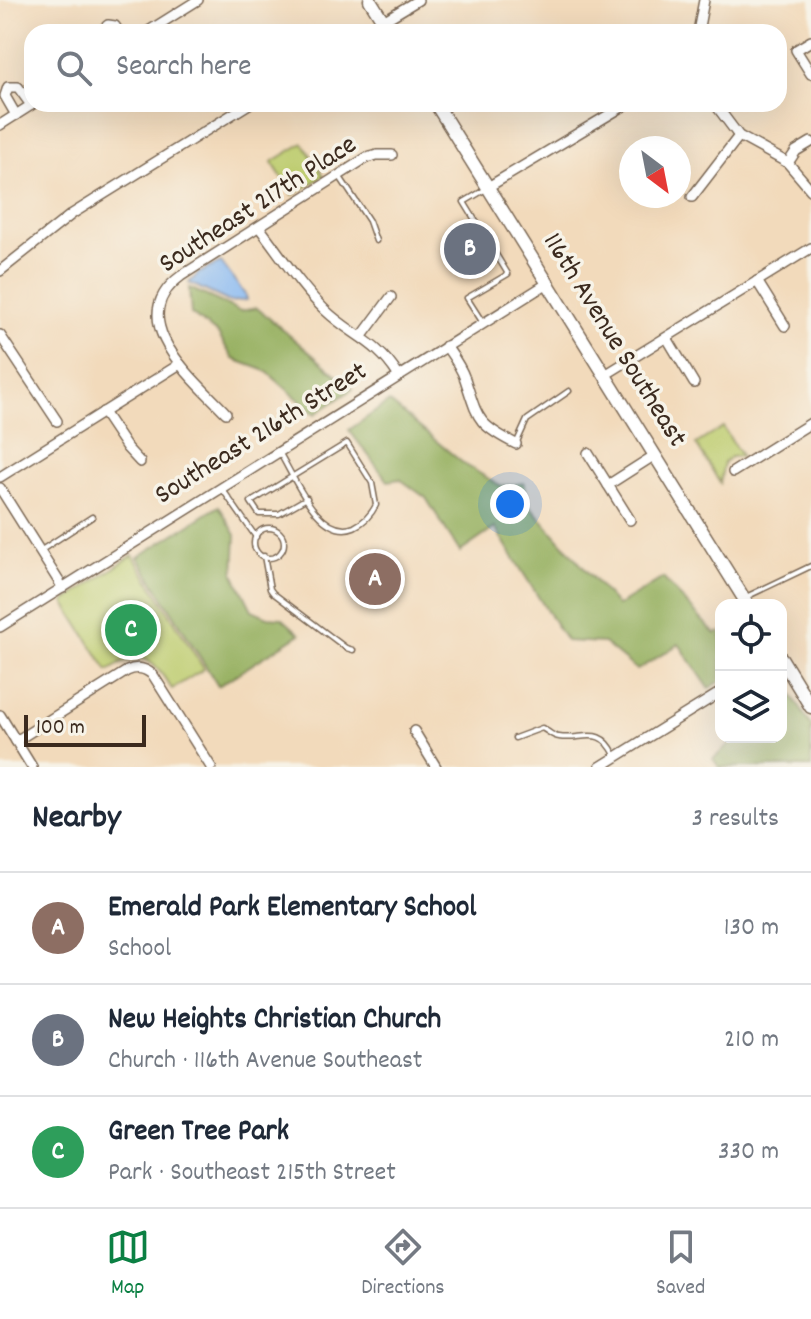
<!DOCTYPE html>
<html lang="en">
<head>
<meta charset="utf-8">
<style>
	body { margin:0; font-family:Dekko,sans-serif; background:#f2f2f3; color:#1f2937 }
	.controls { position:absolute; right:24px; bottom:24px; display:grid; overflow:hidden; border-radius:16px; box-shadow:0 8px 32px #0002 }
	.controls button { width:72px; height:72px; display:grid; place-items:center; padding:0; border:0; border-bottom:2px solid #e0e1e3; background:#fff; color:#1f2937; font:40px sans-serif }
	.compass { position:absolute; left:619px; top:136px; width:72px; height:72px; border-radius:50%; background:#fff; box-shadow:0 8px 32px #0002; rotate:148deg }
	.scale { position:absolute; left:24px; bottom:20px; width:122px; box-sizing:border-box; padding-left:8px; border:4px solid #3b2a1e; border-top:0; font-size:22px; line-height:28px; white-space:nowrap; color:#3b2a1e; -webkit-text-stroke:6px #f7f3e8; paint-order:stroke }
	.you { position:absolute; left:510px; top:504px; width:28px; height:28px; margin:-20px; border:6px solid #fff; border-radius:50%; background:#1a73e8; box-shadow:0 0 0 12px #1a73e833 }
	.badge { display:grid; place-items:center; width:52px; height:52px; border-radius:50%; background:#0b8043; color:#fff; font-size:26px; font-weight:700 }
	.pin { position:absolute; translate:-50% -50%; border:4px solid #fff; box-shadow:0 2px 8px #0006 }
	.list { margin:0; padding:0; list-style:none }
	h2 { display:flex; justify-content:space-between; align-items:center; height:104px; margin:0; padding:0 32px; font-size:34px }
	h2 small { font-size:26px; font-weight:400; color:#747a83 }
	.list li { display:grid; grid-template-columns:52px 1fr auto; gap:24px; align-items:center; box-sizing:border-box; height:112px; padding:0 32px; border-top:2px solid #e0e1e3 }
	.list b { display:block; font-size:30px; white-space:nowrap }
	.list p { margin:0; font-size:26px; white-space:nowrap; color:#747a83 }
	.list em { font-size:26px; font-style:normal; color:#747a83 }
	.icon { flex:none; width:44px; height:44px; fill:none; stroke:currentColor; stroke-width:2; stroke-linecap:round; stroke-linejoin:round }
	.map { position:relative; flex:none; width:811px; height:767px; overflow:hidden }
	.search { position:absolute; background:#fff; box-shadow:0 8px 32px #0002; left:24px; right:24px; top:24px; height:88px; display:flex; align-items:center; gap:20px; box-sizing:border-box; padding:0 28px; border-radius:24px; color:#747a83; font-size:30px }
	.sheet { height:440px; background:#fff }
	nav { display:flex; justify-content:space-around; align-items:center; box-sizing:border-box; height:112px; border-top:2px solid #e0e1e3; background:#fff; font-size:22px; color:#747a83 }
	nav a { display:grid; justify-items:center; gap:4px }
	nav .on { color:#0b8043 }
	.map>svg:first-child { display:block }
	.green { fill:#bdcc6e; stroke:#7c7b46; stroke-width:2 }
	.forest { fill:#96b061; stroke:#686d40; stroke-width:2 }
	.water { fill:#85b7f2; stroke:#607088; stroke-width:2 }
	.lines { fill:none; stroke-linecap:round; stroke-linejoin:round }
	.lane-casing { stroke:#7b6855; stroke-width:7 }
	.street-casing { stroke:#7b6855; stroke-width:12 }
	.secondary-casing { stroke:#7b6855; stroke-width:15 }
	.lane { stroke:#fff; stroke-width:4 }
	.street { stroke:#fff; stroke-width:9 }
	.secondary { stroke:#fff; stroke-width:12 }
	.labels { text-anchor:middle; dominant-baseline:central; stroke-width:7; stroke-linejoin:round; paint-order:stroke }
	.street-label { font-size:28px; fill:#3b2a1e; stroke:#f7f3e8 }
</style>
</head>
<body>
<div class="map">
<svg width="811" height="767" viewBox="0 0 811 767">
	<rect width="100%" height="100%" fill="#f7f3e8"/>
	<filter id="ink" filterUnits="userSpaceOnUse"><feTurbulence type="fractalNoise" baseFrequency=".0125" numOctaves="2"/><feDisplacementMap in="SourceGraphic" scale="16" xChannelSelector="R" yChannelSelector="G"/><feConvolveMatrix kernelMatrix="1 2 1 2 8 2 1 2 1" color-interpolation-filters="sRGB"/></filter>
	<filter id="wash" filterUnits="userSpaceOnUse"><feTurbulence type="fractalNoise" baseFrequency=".006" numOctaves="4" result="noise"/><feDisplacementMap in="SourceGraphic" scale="32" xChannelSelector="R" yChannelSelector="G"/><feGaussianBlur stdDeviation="1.8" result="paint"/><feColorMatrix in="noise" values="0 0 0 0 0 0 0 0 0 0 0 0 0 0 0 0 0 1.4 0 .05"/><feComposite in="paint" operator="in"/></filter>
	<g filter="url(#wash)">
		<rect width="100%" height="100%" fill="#f2dabb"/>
		<!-- green -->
		<g class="green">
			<path d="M 303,143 L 324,176 L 293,195 L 272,162 Z"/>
			<path d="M 723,427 L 741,456 L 731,457 L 724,462 L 720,483 L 696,444 Z"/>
			<path d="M 133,555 L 204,669 L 172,689 C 151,657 143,649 108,671 L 64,602 Z"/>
		</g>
		<!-- forest -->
		<g class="forest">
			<path d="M 189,288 L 240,311 L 257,308 L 353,389 L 315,414 L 266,371 L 233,359 L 218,334 L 191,314 Z"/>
			<path d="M 389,402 L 464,464 L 501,486 L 524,483 L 530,506 L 617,606 L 663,578 L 715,634 L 721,632 L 721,681 L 709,688 L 679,644 L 637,670 L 604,643 L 566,641 L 495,528 L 460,552 L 426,498 L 400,479 L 388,481 L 349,430 Z"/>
			<path d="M 219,506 L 236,535 L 234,574 L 252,610 L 268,617 L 282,618 L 300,634 L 218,686 L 138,557 Z"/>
			<path d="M 791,693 L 811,726 L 811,767 L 719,767 L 713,759 L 739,737 L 781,737 L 781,701 Z"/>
		</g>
		<!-- water -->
		<path class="water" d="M 221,262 L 246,296 L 247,300 L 230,302 L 189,283 L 199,273 Z"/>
	</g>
	<g filter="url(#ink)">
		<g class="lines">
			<!-- lane casing -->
			<g class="lane-casing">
				<g id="lane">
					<path d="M 340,177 L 369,221 L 376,241"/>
					<path d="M 483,323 L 467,298 L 508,274 L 464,202 L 486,189"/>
					<path d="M 516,444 L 527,420 L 569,391"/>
					<path d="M 279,452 C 294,476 319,541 354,527 C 365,522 371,515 376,505 L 372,483 L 347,443 L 251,502 L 259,514 L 279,514 L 307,498"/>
					<path d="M 223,490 L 256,537"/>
					<circle cx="269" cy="543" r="15"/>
					<path d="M 40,551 L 92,517"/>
					<path d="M 264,556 L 270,589 L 273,593 L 346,648 L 353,650"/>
					<path d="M 746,597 L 811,566"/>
					<path d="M 515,738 L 542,728 C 548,731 553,737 559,737 C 583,741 600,724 615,755"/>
				</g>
			</g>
			<!-- street casing -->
			<g class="street-casing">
				<g id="street">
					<path d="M 100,32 L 108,25 L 115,26 L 119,32"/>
					<path d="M 147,32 L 198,0"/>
					<path d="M 365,32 L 418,0"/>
					<path d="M 698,32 L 704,0"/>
					<path d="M 811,41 L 796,50 L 811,74"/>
					<path d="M 715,104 L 739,136 L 788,163 L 811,190"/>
					<path d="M 16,115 L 5,96 L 8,87 L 18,87 L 31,105"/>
					<path d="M 0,125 L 33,104"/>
					<path d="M 788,163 L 796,151 L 811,142"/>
					<path d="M 488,187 L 627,104"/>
					<path d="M 692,197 L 739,136"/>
					<path d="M 259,227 C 280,254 300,286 325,310 C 352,336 376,340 398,375"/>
					<path d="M 0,271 L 72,214 L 249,104"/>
					<path d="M 757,281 L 785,326"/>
					<path d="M 0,335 L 57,421"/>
					<path d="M 362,336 L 391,297"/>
					<path d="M 667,338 L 694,383"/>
					<path d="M 446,346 C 453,356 461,367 465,379 C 478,418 476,424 516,444"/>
					<path d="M 605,375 L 811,248"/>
					<path d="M 103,412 L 127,448 L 140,462"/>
					<path d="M 226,413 C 194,379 121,320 181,276 L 366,158 L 377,155 L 392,155"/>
					<path d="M 588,453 L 630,520"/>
					<path d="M 733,472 L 811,423"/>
					<path d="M 0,477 L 180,364"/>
					<path d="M 608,485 L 655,455"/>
					<path d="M 0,488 L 63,588"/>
					<path d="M 0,627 L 548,283"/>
					<path d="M 0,715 L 32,767"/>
					<path d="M 414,731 L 436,767"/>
					<path d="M 16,741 L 127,671 C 137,666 145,668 153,675 L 211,767"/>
					<path d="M 600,767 L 721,692"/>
				</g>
			</g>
			<!-- secondary casing -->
			<g class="secondary-casing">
				<g id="secondary">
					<path d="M 370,0 L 390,32"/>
					<path d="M 436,104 L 748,605"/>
					<path d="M 781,658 L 811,707"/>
				</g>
			</g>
			<!-- lane -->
			<use href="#lane" class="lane"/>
			<!-- street -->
			<use href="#street" class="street"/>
			<!-- secondary -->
			<use href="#secondary" class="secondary"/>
		</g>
	</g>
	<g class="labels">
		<!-- street labels -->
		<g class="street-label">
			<text transform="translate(259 206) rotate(-33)">Southeast 217th Place</text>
			<text transform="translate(613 341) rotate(58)">116th Avenue Southeast</text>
			<text transform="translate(262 435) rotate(-32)">Southeast 216th Street</text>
		</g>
	</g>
</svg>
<div class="controls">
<button><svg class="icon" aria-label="locate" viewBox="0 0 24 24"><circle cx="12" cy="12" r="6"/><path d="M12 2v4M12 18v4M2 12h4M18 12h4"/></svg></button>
<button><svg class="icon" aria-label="layers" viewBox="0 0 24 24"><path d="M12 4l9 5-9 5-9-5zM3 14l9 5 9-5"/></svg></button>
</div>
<svg class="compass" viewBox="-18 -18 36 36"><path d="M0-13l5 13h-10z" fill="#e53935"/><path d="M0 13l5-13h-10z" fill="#747a83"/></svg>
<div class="scale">100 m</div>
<div class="you"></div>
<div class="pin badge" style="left:375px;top:579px;background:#8d6e63">A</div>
<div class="pin badge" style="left:470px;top:249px;background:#6b7280">B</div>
<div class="pin badge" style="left:131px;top:630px;background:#2e9e5b">C</div>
<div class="search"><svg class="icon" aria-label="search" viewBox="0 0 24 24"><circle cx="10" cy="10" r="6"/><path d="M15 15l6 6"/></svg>Search here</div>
</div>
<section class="sheet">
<h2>Nearby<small>3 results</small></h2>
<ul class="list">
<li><span class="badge" style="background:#8d6e63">A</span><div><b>Emerald Park Elementary School</b><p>School</p></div><em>130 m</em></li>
<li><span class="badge" style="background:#6b7280">B</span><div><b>New Heights Christian Church</b><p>Church · 116th Avenue Southeast</p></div><em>210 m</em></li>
<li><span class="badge" style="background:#2e9e5b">C</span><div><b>Green Tree Park</b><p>Park · Southeast 215th Street</p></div><em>330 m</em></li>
</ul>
</section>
<nav>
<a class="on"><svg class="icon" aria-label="map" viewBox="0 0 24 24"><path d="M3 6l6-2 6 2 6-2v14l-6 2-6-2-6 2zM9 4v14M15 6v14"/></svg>Map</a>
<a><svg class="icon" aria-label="directions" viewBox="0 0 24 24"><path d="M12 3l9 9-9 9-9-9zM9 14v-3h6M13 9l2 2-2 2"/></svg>Directions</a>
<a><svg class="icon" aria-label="saved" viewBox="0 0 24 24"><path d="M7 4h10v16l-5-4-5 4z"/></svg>Saved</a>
</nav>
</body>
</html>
